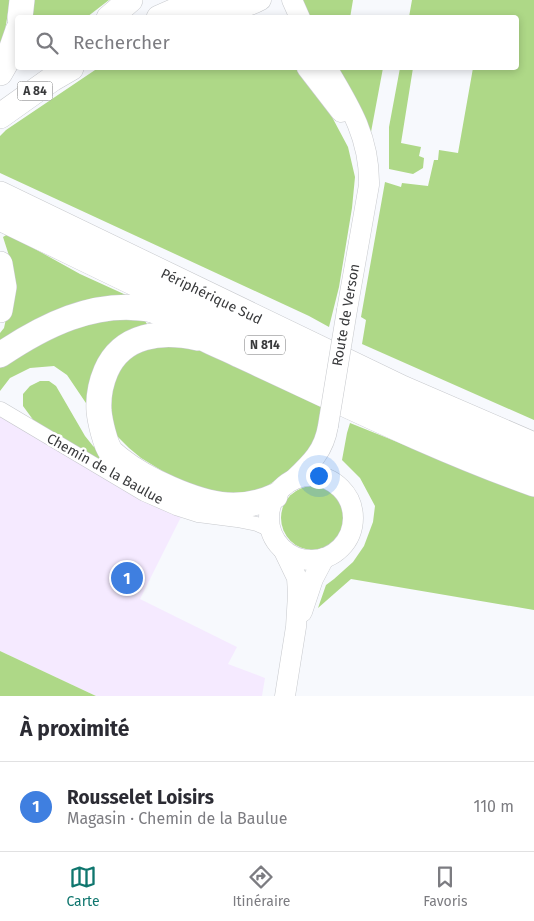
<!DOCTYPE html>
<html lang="fr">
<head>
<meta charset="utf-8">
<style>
	body { margin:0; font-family:"Fira Sans",sans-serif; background:#f2f2f3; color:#2b2b33 }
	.you { position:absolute; left:318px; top:475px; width:18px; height:18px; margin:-12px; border:4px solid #fff; border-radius:50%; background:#1a73e8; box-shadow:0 0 0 8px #1a73e833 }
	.badge { display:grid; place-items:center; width:32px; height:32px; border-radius:50%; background:#0f766e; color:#fff; font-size:16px; font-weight:700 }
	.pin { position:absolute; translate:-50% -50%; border:2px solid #fff; box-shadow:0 1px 5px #0006 }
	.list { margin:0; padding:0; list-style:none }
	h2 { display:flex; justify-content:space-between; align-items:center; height:65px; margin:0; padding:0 20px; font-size:21px }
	h2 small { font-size:16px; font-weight:400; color:#7c7c81 }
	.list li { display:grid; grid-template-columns:32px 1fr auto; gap:15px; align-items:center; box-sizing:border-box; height:90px; padding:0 20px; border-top:1px solid #e1e1e2 }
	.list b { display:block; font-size:19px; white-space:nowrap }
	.list p { margin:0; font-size:16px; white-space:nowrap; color:#7c7c81 }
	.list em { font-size:16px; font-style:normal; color:#7c7c81 }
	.icon { flex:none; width:28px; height:28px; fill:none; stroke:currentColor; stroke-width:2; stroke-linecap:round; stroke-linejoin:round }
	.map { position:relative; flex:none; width:534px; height:696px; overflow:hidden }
	.search { position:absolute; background:#fff; box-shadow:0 2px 8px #0003; left:15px; right:15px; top:15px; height:55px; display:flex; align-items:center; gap:12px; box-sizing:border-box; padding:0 18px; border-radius:5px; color:#7c7c81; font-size:19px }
	.sheet { height:155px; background:#fff }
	nav { display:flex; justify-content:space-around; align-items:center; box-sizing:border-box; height:70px; border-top:1px solid #e1e1e2; background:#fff; font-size:14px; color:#7c7c81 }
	nav a { display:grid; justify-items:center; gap:2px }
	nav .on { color:#0f766e }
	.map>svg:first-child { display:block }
	.industrial { fill:#f5eaff }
	.green { fill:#aed887 }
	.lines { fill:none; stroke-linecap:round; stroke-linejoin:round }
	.street-casing { stroke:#c7c9cd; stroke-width:15 }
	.secondary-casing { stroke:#c7c9cd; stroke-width:21 }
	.highway-casing { stroke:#c7c9cd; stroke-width:26 }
	.street { stroke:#fff; stroke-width:14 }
	.secondary { stroke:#fff; stroke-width:20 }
	.highway { stroke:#fff; stroke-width:25 }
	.secondary-bridge-casing { stroke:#c7c9cd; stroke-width:21; stroke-linecap:butt }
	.secondary-bridge { stroke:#fff; stroke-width:20 }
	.labels { text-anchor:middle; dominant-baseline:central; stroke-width:5; stroke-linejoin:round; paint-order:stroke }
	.shield { fill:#fff; stroke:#747576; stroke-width:1 }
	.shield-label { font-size:12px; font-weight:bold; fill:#393a3c }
	.street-label { font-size:14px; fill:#393a3c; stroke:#fff }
</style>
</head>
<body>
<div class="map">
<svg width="534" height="696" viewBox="0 0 534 696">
	<rect width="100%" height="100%" fill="#f7f9fd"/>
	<!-- industrial -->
	<path class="industrial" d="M 0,410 L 182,515 L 140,599 L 237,647 L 228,664 L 265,678 L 262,696 L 96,696 L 0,651 Z"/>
	<!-- green -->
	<g class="green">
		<path d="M 0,0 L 10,0 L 3,43 L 0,47 Z"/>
		<path d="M 34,0 L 109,0 L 87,17 L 30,18 Z"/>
		<path d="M 298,0 L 353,0 L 350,18 L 307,17 Z"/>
		<path d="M 412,0 L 534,0 L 534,420 L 362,344 L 366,320 L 361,317 L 385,182 L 401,187 L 402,183 L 428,186 L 434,160 L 438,160 L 439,150 L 458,153 L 473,68 L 516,68 L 516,18 L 409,17 Z"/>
		<path d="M 98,68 L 298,68 L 332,117 L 348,147 L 355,177 L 352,208 L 339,287 L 329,327 L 309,316 L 0,173 L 0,136 L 6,130 Z"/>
		<path d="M 334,68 L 383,68 L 371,132 Z"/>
		<path d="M 400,68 L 413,68 L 401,143 L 421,147 L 419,156 L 424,158 L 423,168 L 413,174 L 389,169 L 389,127 Z"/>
		<path d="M 8,234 L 80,274 L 137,300 L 0,350 L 0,333 L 4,328 L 8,310 L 12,265 L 3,237 Z"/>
		<path d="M 112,319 L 145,321 L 147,324 L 146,328 L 90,409 L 67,375 L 54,366 L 30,368 L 10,378 L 0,391 L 0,368 L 51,337 L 82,325 Z"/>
		<path d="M 157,343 L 196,347 L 322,405 L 317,439 L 297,465 L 256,494 L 217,493 L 174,478 L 141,458 L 129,448 L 117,436 L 111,424 L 107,383 L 126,358 Z"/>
		<path d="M 40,381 L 49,381 L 56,386 L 85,436 L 93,446 L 113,464 L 108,466 L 34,421 L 23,406 L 23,394 L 30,386 Z"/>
		<path d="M 350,423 L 534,497 L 534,610 L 351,579 L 318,608 L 326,585 L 334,579 L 353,562 L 364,546 L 373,522 L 375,506 L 360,478 L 342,460 L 347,433 Z"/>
		<circle cx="313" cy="518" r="32"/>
		<path d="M 0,651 L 96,696 L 0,696 Z"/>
	</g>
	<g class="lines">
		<!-- street casing -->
		<g class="street-casing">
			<path id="street" d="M 1,409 L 144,494 L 176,508 L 198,515 L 237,520 L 257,524 L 271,530"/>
		</g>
		<!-- secondary casing -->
		<g class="secondary-casing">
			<g id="secondary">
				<path d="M 292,0 L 300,18"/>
				<path d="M 198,2 C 220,12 241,11 261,0"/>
				<path d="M 307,68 L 341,112"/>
				<path d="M 327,68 C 350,106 370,138 369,185 L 347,310"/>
				<circle cx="311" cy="518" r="42"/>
				<path d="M 293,480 C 311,463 324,451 328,426"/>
				<path d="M 284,551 L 297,578 L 298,594 L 296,627 L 285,696"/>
				<path d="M 302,612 L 313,579 L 324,558"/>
			</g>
		</g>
		<!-- highway casing -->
		<g class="highway-casing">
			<g id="highway">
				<path d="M 20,18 L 22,0"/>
				<path d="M 109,18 L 130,0"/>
				<path d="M 159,18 L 177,10 L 190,6 L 212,8"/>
				<path d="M 0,73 L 8,59 L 18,30"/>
				<path d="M 0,116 L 52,79 L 71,68"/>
				<path id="s1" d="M 0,194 L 402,388 L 534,445"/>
				<path d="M 0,218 C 116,274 232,331 350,385 C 410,413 471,442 534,465"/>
				<path d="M 0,264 L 4,287 L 0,310"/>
				<path d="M 198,338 C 162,330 122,334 106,371 C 100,385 98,396 99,411 C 100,421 105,444 111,452 C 113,454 117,457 119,459 C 144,479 195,503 227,505 C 244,506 260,503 275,496"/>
				<path d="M 0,355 C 43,326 94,300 148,309 C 167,313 188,329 205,339 C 216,345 228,349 239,355 C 337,400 433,448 534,484"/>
			</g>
		</g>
		<!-- street -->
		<use href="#street" class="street"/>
		<!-- secondary -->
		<use href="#secondary" class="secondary"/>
		<!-- highway -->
		<use href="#highway" class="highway"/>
		<!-- secondary-bridge casing -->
		<g class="secondary-bridge-casing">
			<path id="secondary-bridge" d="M 328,426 L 347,310"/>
		</g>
		<!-- secondary-bridge -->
		<use href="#secondary-bridge" class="secondary-bridge"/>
	</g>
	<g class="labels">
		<!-- shield labels -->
		<g class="shield">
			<rect x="17.5" y="81.5" width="35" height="19" rx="4"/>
			<rect x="245" y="335.5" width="40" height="19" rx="4"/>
		</g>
		<g class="shield-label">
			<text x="35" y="91">A 84</text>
			<text x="265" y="345">N 814</text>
		</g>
		<!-- street labels -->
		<g class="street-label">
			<text stroke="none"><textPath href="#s1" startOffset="235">Périphérique Sud</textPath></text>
			<text transform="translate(346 315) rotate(-80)">Route de Verson</text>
			<text transform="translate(105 469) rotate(29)">Chemin de la Baulue</text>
		</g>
	</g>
</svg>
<div class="you"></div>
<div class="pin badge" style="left:127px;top:578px;background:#3f7fe0">1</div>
<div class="search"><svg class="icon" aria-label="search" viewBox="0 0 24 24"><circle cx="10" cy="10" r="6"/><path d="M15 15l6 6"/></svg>Rechercher</div>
</div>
<section class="sheet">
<h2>À proximité<small></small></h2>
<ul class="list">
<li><span class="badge" style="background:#3f7fe0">1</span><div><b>Rousselet Loisirs</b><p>Magasin · Chemin de la Baulue</p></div><em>110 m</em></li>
</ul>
</section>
<nav>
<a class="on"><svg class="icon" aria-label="map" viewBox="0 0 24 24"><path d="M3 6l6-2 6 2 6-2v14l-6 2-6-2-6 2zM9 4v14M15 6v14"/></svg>Carte</a>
<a><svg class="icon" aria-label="directions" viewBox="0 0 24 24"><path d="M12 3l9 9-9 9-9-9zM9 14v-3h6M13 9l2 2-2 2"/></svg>Itinéraire</a>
<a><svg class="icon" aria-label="saved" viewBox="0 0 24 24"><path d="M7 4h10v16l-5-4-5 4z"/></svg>Favoris</a>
</nav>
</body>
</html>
